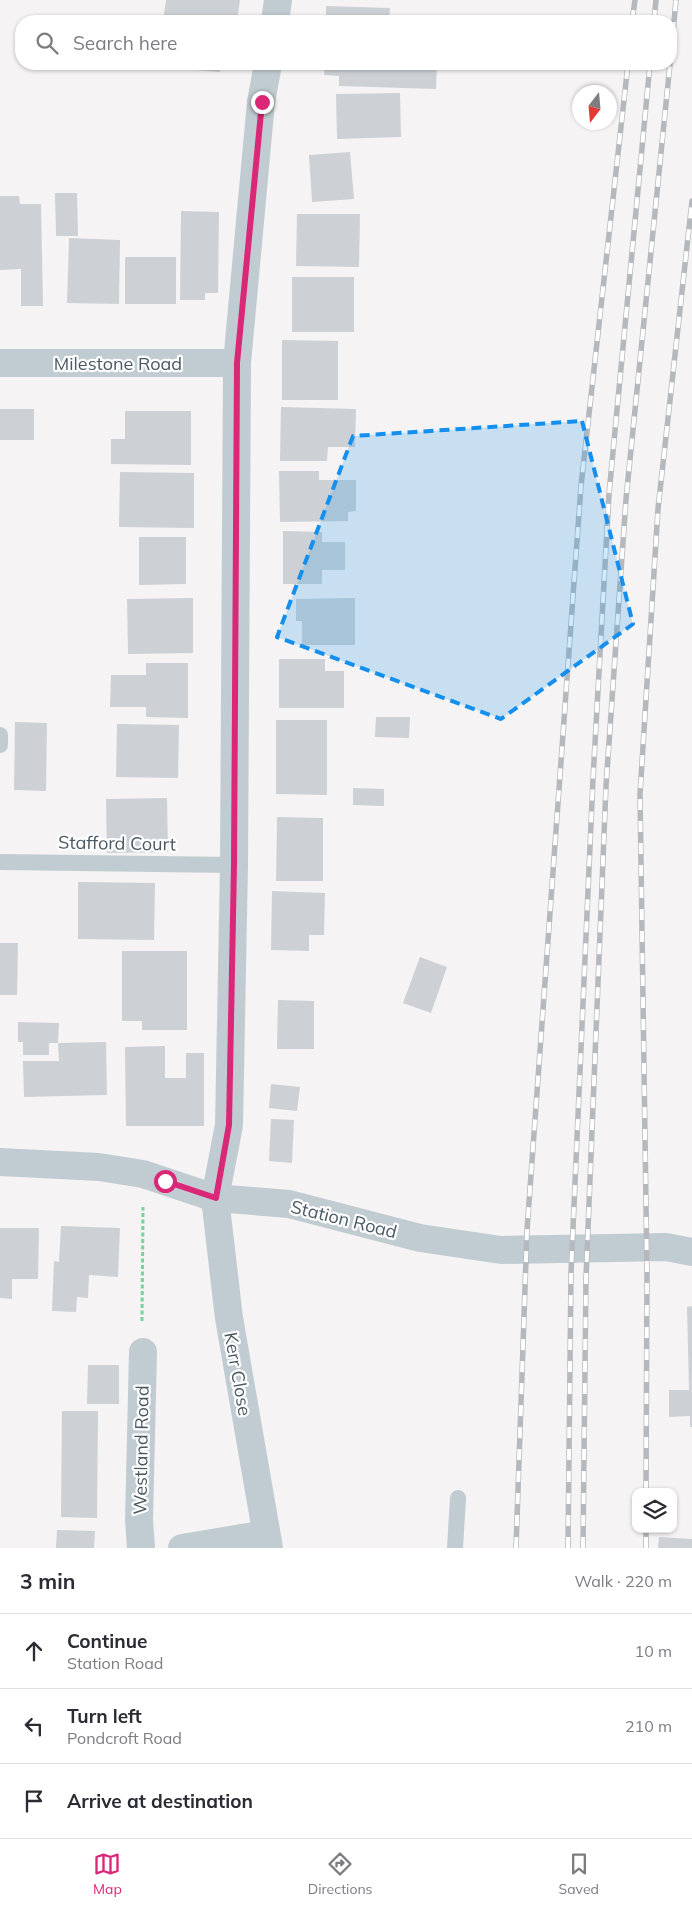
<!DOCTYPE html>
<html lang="en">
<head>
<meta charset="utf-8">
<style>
	body { margin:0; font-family:Mulish,sans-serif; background:#f7f7f7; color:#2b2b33 }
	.controls { position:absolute; right:15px; bottom:15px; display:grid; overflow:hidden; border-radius:10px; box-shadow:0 1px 4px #0004 }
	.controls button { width:45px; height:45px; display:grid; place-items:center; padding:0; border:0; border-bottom:1px solid #e1e1e2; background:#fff; color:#2b2b33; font:25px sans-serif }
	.compass { position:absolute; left:572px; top:85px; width:45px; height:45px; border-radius:50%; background:#fff; box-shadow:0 1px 4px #0004; rotate:196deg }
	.stop { position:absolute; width:15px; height:15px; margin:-11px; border:4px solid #db2777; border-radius:50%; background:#fff }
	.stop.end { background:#db2777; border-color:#fff; box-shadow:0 1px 5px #0008 }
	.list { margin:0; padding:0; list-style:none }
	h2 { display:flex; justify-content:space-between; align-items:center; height:65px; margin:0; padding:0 20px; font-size:21px }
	h2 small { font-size:16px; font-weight:400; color:#7c7c81 }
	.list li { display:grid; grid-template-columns:32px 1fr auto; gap:15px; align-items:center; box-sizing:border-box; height:75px; padding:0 20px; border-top:1px solid #e1e1e2 }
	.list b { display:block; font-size:19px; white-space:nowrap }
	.list p { margin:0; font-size:16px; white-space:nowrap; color:#7c7c81 }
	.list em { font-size:16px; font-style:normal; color:#7c7c81 }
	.icon { flex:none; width:28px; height:28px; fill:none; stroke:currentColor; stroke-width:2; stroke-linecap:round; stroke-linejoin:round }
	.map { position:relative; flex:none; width:692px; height:1548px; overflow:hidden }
	.search { position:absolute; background:#fff; box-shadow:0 1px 4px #0004; left:15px; right:15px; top:15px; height:55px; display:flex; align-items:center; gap:12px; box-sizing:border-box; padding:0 18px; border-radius:20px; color:#7c7c81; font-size:19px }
	.sheet { height:290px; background:#fff }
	nav { display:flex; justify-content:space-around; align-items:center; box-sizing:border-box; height:70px; border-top:1px solid #e1e1e2; background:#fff; font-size:14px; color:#7c7c81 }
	nav a { display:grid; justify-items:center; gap:2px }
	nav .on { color:#db2777 }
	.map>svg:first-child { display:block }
	.building { fill:#cdd1d5 }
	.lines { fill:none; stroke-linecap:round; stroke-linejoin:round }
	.path { stroke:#78d29a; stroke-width:3; stroke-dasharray:4 2.5; stroke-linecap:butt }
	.service { stroke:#c1ccd2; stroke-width:16 }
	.minor { stroke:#c1ccd2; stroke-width:28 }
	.tertiary { stroke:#c1ccd2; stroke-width:28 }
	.rail-casing { stroke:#b5b9bd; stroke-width:5.5 }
	.rail { stroke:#fff; stroke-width:4; stroke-dasharray:11; stroke-linecap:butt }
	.route { stroke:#db2777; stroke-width:6 }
	.marked { fill:#158fed; fill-opacity:0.2; stroke:#158fed; stroke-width:4; stroke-dasharray:10 6; stroke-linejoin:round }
	.labels { text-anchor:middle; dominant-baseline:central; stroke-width:4.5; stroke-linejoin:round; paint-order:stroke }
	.street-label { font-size:18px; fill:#495962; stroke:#fff }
</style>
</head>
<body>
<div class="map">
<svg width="692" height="1548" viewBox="0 0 692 1548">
	<rect width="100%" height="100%" fill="#f5f3f3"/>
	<!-- building -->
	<g class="building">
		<path d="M 166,0 L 240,0 L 237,21 L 163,21 Z"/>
		<path d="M 326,6 L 390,8 L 389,21 L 326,21 Z"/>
		<path d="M 172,64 L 220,64 L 220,72 L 172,68 Z"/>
		<path d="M 325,64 L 437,64 L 436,89 L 339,86 L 339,76 L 324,75 Z"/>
		<path d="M 400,93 L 401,137 L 337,139 L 336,94 Z"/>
		<path d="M 350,152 L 354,199 L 312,202 L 309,155 Z"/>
		<path d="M 55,193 L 77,193 L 78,236 L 56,236 Z"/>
		<path d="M 0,196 L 19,196 L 20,204 L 41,204 L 43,306 L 21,306 L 21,269 L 0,270 Z"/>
		<path d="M 181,211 L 219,212 L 218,293 L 205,293 L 205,300 L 180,300 Z"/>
		<path d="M 297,214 L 360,214 L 359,267 L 296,266 Z"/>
		<path d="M 69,238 L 120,240 L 119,304 L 67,303 Z"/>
		<rect x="125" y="257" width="51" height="47"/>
		<rect x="292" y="277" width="62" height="55"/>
		<path d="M 282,340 L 338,341 L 338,400 L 282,400 Z"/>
		<path d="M 281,407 L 356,409 L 355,447 L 328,447 L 327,461 L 280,461 Z"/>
		<rect x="0" y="409" width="34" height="31"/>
		<path d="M 125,411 L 191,411 L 191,465 L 111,464 L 111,439 L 125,439 Z"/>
		<path d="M 279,471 L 319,471 L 319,480 L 356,480 L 356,511 L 348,512 L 348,521 L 280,522 Z"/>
		<path d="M 120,472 L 194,473 L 194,528 L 119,527 Z"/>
		<path d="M 283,531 L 322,532 L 322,542 L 345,542 L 345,570 L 322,570 L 322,584 L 283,584 Z"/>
		<path d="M 139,537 L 186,537 L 186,584 L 139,585 Z"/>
		<path d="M 193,598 L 193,653 L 128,654 L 127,599 Z"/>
		<path d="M 355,598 L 355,645 L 302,645 L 302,621 L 296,621 L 296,599 Z"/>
		<path d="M 279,659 L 325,659 L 325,671 L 344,671 L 344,708 L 279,708 Z"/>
		<path d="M 146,663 L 188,663 L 188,718 L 146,717 L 146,707 L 110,707 L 111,675 L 146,675 Z"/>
		<path d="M 376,717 L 410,717 L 409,738 L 375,737 Z"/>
		<path d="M 276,720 L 327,720 L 327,795 L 276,794 Z"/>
		<path d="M 15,722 L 47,723 L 46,791 L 14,790 Z"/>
		<path d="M 117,724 L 179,725 L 178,778 L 116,777 Z"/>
		<path d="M 353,788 L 384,789 L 384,806 L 353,805 Z"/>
		<path d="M 167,798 L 168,852 L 107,853 L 106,799 Z"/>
		<path d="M 277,817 L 323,818 L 323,881 L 276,881 Z"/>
		<path d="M 78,882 L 155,883 L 154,940 L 78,939 Z"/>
		<path d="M 272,891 L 325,893 L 324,935 L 309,935 L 309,951 L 271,950 Z"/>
		<path d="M 0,943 L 18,943 L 17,995 L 0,995 Z"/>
		<path d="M 122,951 L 187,951 L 187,1030 L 142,1030 L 142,1021 L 122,1021 Z"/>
		<path d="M 420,957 L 447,967 L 431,1013 L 403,1003 Z"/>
		<path d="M 278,1000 L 314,1001 L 314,1049 L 277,1049 Z"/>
		<path d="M 18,1022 L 59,1023 L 58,1043 L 49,1043 L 49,1055 L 23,1055 L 23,1042 L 18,1042 Z"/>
		<path d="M 106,1042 L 107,1095 L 24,1097 L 23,1061 L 59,1061 L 58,1043 Z"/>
		<path d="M 165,1046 L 165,1078 L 186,1078 L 186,1053 L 204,1053 L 204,1126 L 126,1126 L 125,1047 Z"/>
		<path d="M 271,1084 L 300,1087 L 297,1111 L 269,1108 Z"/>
		<path d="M 271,1119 L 294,1120 L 292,1163 L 269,1161 Z"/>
		<path d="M 61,1226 L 120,1228 L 118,1277 L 89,1275 L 88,1298 L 77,1297 L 76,1312 L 52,1311 L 54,1261 L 59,1262 Z"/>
		<path d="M 0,1228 L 39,1228 L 38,1279 L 12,1279 L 12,1299 L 0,1298 Z"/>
		<path d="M 692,1306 L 692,1427 L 690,1427 L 690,1416 L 669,1417 L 669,1390 L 689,1390 L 687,1307 Z"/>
		<path d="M 88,1365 L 119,1365 L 119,1404 L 87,1404 Z"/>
		<path d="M 62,1411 L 98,1411 L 97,1518 L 61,1517 Z"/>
		<path d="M 57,1530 L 95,1531 L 94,1548 L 56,1548 Z"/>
		<path d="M 659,1537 L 692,1539 L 692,1548 L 658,1548 Z"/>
	</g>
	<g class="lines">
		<!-- path -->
		<path class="path" d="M 142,1321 L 143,1207"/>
		<!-- service -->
		<g class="service">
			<path d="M 0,745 L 0,735"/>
			<path d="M 0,862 L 234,865"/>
			<path d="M 455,1548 L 458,1498"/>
		</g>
		<!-- minor -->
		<g class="minor">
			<path d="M 275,21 L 278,0"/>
			<path d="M 268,64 L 261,102 L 237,363 L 234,865 L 229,1125 L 215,1198 L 229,1318 L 269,1548"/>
			<path d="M 0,363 L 237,363"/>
			<path d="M 141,1548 L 139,1520 L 143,1352"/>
			<path d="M 182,1548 L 266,1534"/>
		</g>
		<!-- tertiary -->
		<path class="tertiary" d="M 0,1162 L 99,1167 L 143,1174 L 215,1198 L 289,1204 L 420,1238 L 501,1250 L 666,1247 L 692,1252"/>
		<!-- rail casing -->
		<g class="rail-casing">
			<g id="rail">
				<path d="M 632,21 L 635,0"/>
				<path d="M 654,21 L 656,0"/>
				<path d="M 671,55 L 676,0"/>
				<path d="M 646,1492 L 647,1274 L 640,794 L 658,509 L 692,201"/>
				<path d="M 516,1548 L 527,1230 L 581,486 L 628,64"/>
				<path d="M 568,1548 L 571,1273 L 593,779 L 609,494 L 650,64"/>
				<path d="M 583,1548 L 586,1278 L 606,786 L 626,499 L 670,64"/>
				<path d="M 646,1548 L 646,1529"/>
			</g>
		</g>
		<!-- rail -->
		<use href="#rail" class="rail"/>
	</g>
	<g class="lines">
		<!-- route -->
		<path class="route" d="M 165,1181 L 216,1198 L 229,1125 L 234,865 L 237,363 L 262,102"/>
	</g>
	<!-- marked area -->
	<path class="marked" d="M 582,421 L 633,624 L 501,719 L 277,637 L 353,436 Z"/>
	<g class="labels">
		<!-- street labels -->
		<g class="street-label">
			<text x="118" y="363">Milestone Road</text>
			<text transform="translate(117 843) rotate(1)">Stafford Court</text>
			<text transform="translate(344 1219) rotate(14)">Station Road</text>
			<text transform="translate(238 1374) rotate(80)">Kerr Close</text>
			<text transform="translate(141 1450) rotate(-89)">Westland Road</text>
		</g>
	</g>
</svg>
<div class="controls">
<button><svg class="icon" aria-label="layers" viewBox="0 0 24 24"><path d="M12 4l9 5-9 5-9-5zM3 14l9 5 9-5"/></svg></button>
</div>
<svg class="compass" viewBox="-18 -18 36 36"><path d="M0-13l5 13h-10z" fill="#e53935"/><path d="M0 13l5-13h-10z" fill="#7c7c81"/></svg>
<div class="stop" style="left:165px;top:1181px"></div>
<div class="stop end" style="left:262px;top:102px"></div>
<div class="search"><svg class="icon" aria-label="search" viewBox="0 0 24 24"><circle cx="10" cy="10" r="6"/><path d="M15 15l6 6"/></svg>Search here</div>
</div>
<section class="sheet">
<h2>3 min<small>Walk · 220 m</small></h2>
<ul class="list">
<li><svg class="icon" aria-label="ahead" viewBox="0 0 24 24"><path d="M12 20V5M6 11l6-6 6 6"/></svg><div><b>Continue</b><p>Station Road</p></div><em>10 m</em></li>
<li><svg class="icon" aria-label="left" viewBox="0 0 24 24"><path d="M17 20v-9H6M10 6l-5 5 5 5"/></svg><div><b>Turn left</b><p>Pondcroft Road</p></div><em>210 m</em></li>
<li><svg class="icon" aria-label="arrive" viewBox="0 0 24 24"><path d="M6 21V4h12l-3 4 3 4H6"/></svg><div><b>Arrive at destination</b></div></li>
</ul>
</section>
<nav>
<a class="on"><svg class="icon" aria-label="map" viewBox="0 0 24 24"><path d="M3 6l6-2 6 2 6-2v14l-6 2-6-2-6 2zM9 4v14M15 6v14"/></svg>Map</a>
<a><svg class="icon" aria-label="directions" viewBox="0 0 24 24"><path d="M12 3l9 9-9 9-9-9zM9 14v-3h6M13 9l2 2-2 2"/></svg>Directions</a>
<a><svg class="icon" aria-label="saved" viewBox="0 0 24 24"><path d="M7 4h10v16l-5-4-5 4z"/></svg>Saved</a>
</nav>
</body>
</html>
